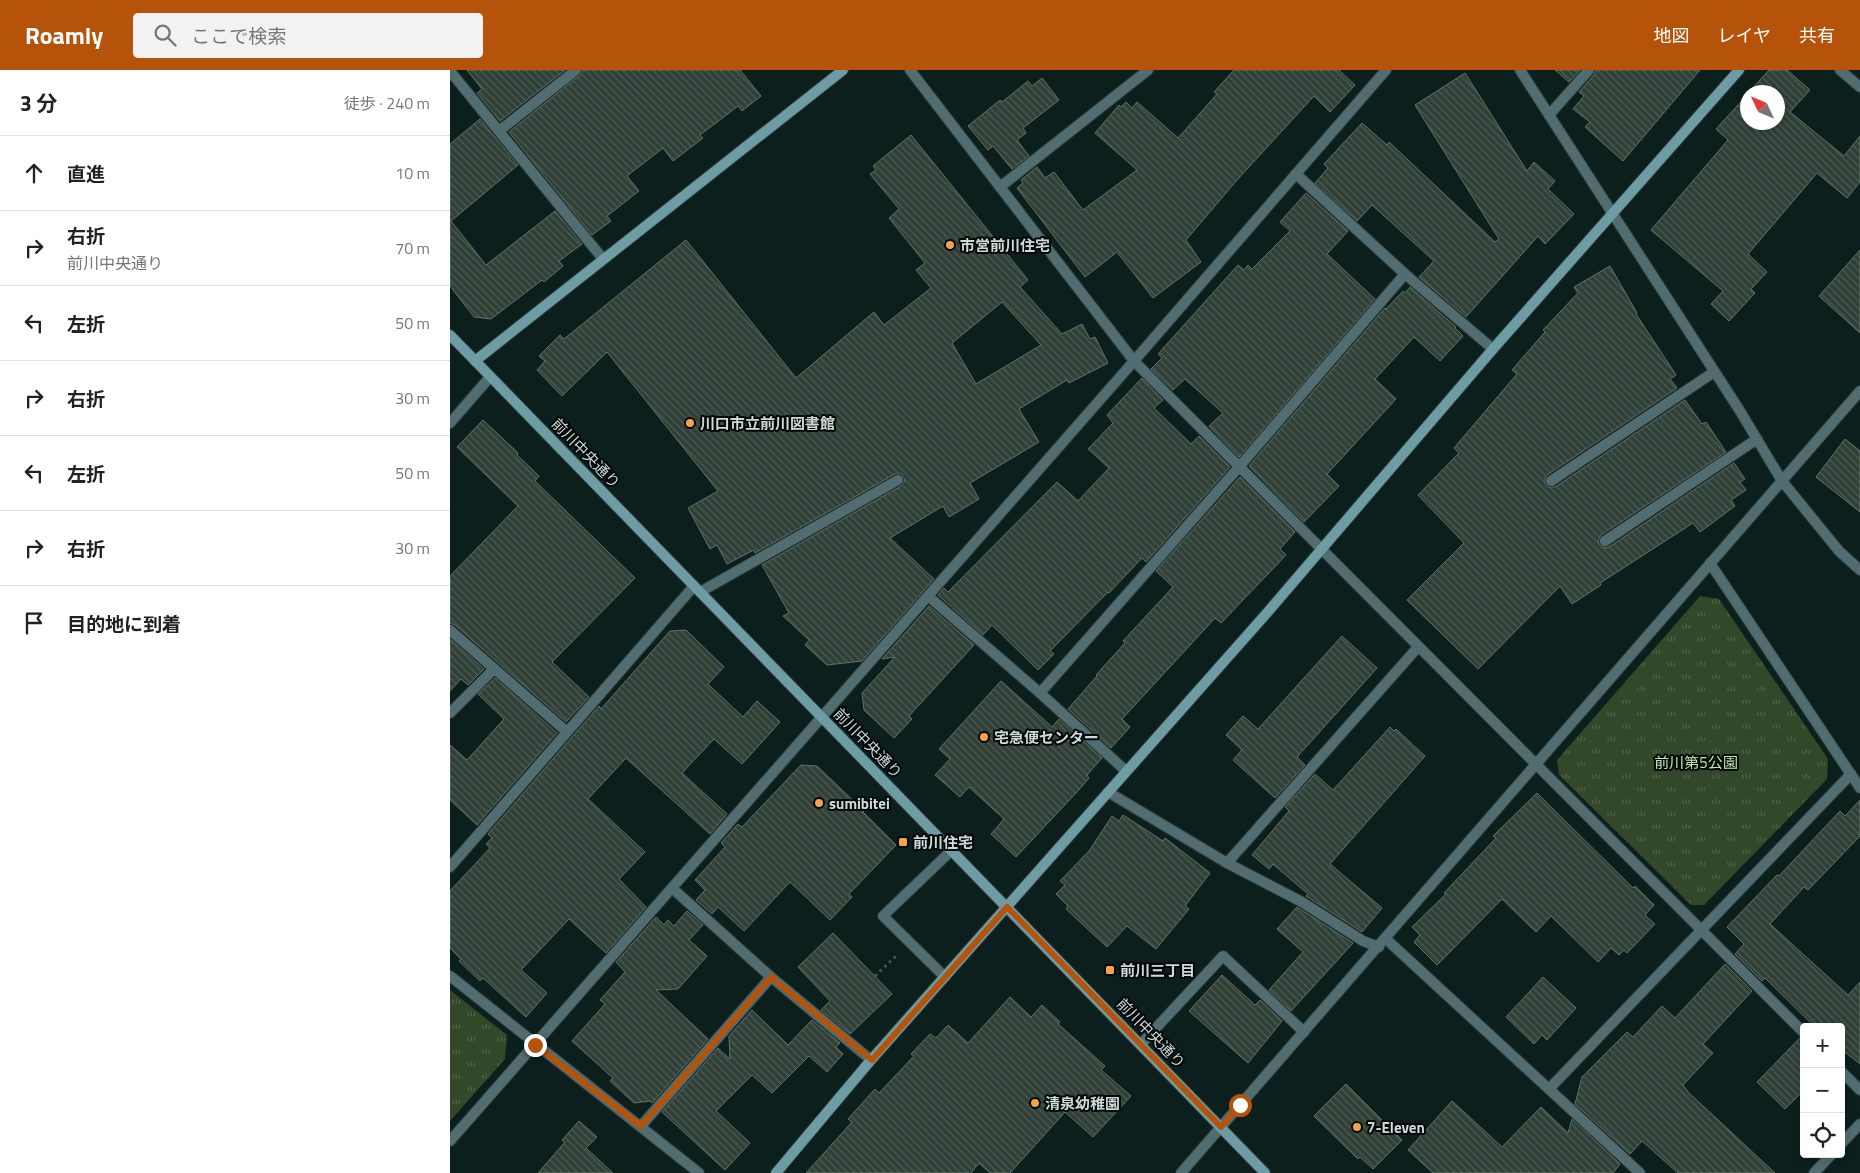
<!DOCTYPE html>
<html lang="ja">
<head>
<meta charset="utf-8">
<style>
	body { margin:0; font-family:"Titillium Web","Noto Sans JP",sans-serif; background:#f2f2f2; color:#222 }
	.controls { position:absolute; right:15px; bottom:15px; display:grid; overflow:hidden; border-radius:5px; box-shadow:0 2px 8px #0003 }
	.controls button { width:45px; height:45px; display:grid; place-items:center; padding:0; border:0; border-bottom:1px solid #e0e0e0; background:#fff; color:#222; font:25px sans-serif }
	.compass { position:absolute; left:1290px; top:15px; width:45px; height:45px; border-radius:50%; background:#fff; box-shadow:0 2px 8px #0003; rotate:314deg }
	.stop { position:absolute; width:15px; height:15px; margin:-11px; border:4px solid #b45309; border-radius:50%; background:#fff }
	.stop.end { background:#b45309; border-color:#fff; box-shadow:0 1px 5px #0008 }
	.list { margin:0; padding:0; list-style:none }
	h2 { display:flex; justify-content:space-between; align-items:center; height:65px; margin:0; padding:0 20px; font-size:21px }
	h2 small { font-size:16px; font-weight:400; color:#767676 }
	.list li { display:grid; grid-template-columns:32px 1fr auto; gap:15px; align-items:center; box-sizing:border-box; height:75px; padding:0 20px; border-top:1px solid #e0e0e0 }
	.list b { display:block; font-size:19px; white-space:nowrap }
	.list p { margin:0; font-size:16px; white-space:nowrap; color:#767676 }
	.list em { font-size:16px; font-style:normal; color:#767676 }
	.icon { flex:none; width:28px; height:28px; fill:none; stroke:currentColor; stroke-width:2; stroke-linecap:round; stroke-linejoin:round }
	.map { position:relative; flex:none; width:1410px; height:1103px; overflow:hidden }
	header { display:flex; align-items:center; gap:30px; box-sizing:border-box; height:70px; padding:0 25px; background:#b45309; color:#fff }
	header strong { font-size:24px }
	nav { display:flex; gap:28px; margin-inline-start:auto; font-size:18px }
	.search { width:350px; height:45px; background:#f2f2f2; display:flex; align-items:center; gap:12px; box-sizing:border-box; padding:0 18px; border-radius:5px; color:#767676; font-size:19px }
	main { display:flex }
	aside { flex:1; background:#fff }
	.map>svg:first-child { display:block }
	.park { fill:url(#park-tufts) }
	.building { fill:url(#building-back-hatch); stroke:#617269; fill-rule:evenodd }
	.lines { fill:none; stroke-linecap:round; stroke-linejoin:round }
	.lane-casing { stroke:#273937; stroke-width:12 }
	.street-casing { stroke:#273937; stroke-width:12 }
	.secondary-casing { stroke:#273937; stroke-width:12 }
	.path { stroke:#485957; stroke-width:3; stroke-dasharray:2.5 4; stroke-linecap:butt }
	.lane { stroke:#516d72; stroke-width:10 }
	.street { stroke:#516d72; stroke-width:10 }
	.secondary { stroke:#6e9ca5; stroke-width:10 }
	.route { stroke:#b45309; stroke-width:6 }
	.poi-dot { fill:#f7a149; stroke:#020707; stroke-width:2 }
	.labels { text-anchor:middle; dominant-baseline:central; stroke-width:4; stroke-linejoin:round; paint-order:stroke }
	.poi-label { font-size:15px; font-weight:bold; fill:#cedad8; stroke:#020707; text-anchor:start }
	.street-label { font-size:15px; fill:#cedad8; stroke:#020707 }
	.park-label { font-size:15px; fill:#bbeca7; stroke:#020707 }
</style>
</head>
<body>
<header>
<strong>Roamly</strong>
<div class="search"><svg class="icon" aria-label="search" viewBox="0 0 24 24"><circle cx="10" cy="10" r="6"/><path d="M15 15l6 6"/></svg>ここで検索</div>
<nav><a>地図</a><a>レイヤ</a><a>共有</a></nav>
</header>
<main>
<aside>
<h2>3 分<small>徒歩 · 240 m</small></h2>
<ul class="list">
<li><svg class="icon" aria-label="ahead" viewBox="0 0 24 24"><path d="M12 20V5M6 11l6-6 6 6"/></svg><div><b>直進</b></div><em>10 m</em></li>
<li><svg class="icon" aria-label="right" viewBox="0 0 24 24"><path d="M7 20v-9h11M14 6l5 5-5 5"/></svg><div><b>右折</b><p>前川中央通り</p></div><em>70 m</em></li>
<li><svg class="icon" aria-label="left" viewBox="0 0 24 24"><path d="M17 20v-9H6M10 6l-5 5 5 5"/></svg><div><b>左折</b></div><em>50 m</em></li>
<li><svg class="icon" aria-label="right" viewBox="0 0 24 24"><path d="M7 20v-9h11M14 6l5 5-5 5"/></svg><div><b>右折</b></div><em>30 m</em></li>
<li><svg class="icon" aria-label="left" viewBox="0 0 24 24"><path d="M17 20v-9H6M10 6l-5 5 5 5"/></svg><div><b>左折</b></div><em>50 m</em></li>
<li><svg class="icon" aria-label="right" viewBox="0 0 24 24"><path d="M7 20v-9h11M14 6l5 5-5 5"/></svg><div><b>右折</b></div><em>30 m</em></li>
<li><svg class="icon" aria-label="arrive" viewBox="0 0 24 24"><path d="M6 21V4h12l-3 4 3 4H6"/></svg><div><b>目的地に到着</b></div></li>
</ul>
</aside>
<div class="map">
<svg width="1410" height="1103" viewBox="0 0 1410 1103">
	<defs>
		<pattern id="park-tufts" width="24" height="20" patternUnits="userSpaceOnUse" patternTransform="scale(1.25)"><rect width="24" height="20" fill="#324829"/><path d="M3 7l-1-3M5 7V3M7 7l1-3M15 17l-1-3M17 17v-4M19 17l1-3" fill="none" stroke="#4e6247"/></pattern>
		<pattern id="building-back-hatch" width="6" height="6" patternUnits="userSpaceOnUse" patternTransform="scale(1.25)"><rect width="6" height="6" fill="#304037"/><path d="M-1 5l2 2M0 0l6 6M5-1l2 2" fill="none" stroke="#4d5b53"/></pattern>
	</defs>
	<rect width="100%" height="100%" fill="#0c1f1d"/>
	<!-- park -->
	<g class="park">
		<path d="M 1250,526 L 1269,529 L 1378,689 L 1377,709 L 1254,835 L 1241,835 L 1109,705 L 1107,690 Z"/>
		<path d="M 0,920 L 57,965 L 55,989 L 0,1051 Z"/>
	</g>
	<!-- building -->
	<g class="building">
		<path d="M 17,0 L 115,0 L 50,51 L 27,23 L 32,19 Z"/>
		<path d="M 133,0 L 290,0 L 311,26 L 292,41 L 288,36 L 250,65 L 253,68 L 223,91 L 213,78 L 177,106 L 189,121 L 157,146 L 161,151 L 142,165 L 59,62 L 130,5 Z"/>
		<path d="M 784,0 L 889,0 L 905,15 L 880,42 L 864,26 L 787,110 L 736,170 L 751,192 L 703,228 L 667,182 L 635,207 L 567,118 L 573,113 L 571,110 L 587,97 L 595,108 L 604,102 L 633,140 L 687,100 L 645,63 L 669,35 L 671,37 L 676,32 L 682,38 L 687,32 L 728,68 L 767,24 L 764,22 Z"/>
		<path d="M 1105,0 L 1130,0 L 1119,12 Z"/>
		<path d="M 1146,0 L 1250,0 L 1173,91 L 1135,57 L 1140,52 L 1123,39 L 1134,26 L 1129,22 L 1144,5 Z"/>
		<path d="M 1319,0 L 1337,0 L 1360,20 L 1340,42 L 1394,86 L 1410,66 L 1410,112 L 1397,128 L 1367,103 L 1298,184 L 1317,202 L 1301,219 L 1305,223 L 1279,251 L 1261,234 L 1273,221 L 1201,160 L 1278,70 L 1266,59 L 1298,24 L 1298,52 L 1328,52 L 1328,22 L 1299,22 Z"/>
		<path d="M 1015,3 L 1077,101 L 1084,92 L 1105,111 L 1098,119 L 1124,144 L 1095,174 L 1088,166 L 1016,247 L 969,207 L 984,191 L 922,135 L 907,151 L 865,113 L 878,98 L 874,94 L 912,53 L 937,75 L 939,72 L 1045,172 L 1049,169 L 965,35 Z"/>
		<path d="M 592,8 L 609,30 L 573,58 L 576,63 L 567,70 L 579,86 L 562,99 L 543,76 L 538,80 L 518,56 L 550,30 L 552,32 L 578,11 L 582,16 Z"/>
		<path d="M 30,49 L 68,95 L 1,151 L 36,195 L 105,141 L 132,174 L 109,191 L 113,196 L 94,212 L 92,210 L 41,249 L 24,247 L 0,216 L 0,74 Z"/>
		<path d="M 461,65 L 578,210 L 570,217 L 612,264 L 632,254 L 640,269 L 645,267 L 658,293 L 619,313 L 617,310 L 569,339 L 589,372 L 520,413 L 529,429 L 499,447 L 493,436 L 440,468 L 484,509 L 412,591 L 377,595 L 355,575 L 359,570 L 333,546 L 339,543 L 312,495 L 451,416 L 455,411 L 452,404 L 445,404 L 305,483 L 304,480 L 277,494 L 267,475 L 260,479 L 238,438 L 268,421 L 157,282 L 112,326 L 87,300 L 95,291 L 89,286 L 110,265 L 114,269 L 236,170 L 346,308 L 424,242 L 434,255 L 481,218 L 466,200 L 475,193 L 439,148 L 449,139 L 420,104 L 426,100 L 423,96 ZM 552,232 L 591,275 L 526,314 L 502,273 Z"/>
		<path d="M 856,123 L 898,161 L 877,184 L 925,229 L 789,387 L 759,356 L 773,343 L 735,309 L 723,320 L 701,299 L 712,288 L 708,284 L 788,195 L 794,200 L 798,195 L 802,199 L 840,161 L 830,152 Z"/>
		<path d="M 1410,180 L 1410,263 L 1369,226 Z"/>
		<path d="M 1160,196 L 1187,243 L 1186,244 L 1226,305 L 1220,309 L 1227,318 L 1097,405 L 1095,408 L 1095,414 L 1098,417 L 1105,417 L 1235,330 L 1252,354 L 1256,352 L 1276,382 L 1151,465 L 1148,471 L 1150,475 L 1155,478 L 1159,477 L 1284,393 L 1295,409 L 1290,412 L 1296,420 L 1281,430 L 1285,436 L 1250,462 L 1243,453 L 1150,513 L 1151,515 L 1122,534 L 1110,516 L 1028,599 L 957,530 L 1014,473 L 968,425 L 1009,383 L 1004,378 L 1067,304 L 1062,300 L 1095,262 L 1093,260 L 1128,223 L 1124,217 Z"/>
		<path d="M 960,217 L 1006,257 L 1005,258 L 1013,266 L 990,291 L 964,267 L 925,309 L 946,329 L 877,404 L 889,416 L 854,452 L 799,396 L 935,238 L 936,239 L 953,221 L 955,223 Z"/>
		<path d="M 692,308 L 713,330 L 704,338 L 741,374 L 749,366 L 780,397 L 696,492 L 692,488 L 659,523 L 658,522 L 600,581 L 604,584 L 588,600 L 542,555 L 533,565 L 488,525 L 494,518 L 498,522 L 607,412 L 628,431 L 659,398 L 638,379 L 663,353 L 657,345 Z"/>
		<path d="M 33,350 L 68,383 L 67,385 L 89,406 L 85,411 L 185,508 L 102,592 L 139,627 L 116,652 L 5,555 L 0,553 L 0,506 L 68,436 L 7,377 Z"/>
		<path d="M 1395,369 L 1410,381 L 1410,442 L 1366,407 Z"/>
		<path d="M 790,407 L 845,462 L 830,479 L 836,485 L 771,553 L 765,548 L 672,649 L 680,657 L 661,678 L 618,639 L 647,606 L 646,605 L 675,573 L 673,571 L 723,517 L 706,501 Z"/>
		<path d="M 479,536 L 524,575 L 459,646 L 462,649 L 444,668 L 414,640 L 412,623 L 445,587 L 432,589 Z"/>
		<path d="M 236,560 L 274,597 L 258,614 L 293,647 L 307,631 L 330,652 L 292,694 L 264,669 L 232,703 L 277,744 L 260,764 L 176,688 L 138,729 L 195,782 L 169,809 L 196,837 L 156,883 L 119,849 L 71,900 L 97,923 L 76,947 L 33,908 L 30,911 L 9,891 L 11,889 L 0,878 L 0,821 L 40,778 L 36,774 L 42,768 L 38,764 L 149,636 L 151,639 L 220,561 Z"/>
		<path d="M 892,566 L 927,598 L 847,687 L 855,695 L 825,728 L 783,690 L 792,680 L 776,665 L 793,646 L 808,659 Z"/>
		<path d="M 0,569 L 34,599 L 18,615 L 11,609 L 0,621 Z"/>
		<path d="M 45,608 L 107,663 L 27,755 L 0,730 L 0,675 L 17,690 L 54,649 L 28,624 Z"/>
		<path d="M 551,611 L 602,657 L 609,649 L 652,688 L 637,705 L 639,708 L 626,723 L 566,787 L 541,764 L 554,749 L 519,717 L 510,727 L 485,705 L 500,689 L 489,679 Z"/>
		<path d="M 940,657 L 944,661 L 946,659 L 975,686 L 880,794 L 932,838 L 912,862 L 856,826 L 858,824 L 823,794 L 819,799 L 802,785 L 839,741 L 835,737 L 865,704 L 883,720 Z"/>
		<path d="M 351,695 L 367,696 L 414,741 L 413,742 L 446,775 L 399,824 L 402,827 L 380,850 L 340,812 L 294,861 L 268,837 L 262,844 L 246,830 L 255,820 L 245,810 L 275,777 L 271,773 L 288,754 L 292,757 Z"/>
		<path d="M 1087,723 L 1183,818 L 1185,816 L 1204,835 L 1195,845 L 1205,854 L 1177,883 L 1174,880 L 1169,885 L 1161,878 L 1148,892 L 1101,846 L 1086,862 L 1052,829 L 987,895 L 964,872 L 970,865 L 962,857 L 996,824 L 994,823 L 1046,768 L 1043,766 Z"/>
		<path d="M 1410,730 L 1410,766 L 1358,820 L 1354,817 L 1320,854 L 1398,925 L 1410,912 L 1410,994 L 1391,979 L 1391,957 L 1365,957 L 1315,908 L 1312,911 L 1285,884 L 1294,874 L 1277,857 L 1327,805 L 1329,806 L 1390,741 L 1395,746 Z"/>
		<path d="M 673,745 L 713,771 L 715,768 L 760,803 L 735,836 L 739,839 L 706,879 L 677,856 L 657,877 L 616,839 L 618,836 L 606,824 L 615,815 L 610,811 L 639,781 L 662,746 L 669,751 Z"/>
		<path d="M 847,837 L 903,873 L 841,941 L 819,920 L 853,882 L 827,859 Z"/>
		<path d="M 237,841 L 253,855 L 239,870 L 257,886 L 228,919 L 206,920 L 258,969 L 202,1033 L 200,1031 L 184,1033 L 160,1011 L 163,1008 L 122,971 L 155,934 L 150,930 L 175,902 L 166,892 L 206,847 L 214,855 L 218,850 L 224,856 Z"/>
		<path d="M 383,863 L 442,924 L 400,964 L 371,940 L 380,931 L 348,897 Z"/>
		<path d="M 1275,894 L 1302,921 L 1253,974 L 1263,983 L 1233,1015 L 1239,1023 L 1325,1103 L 1228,1103 L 1192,1071 L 1180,1084 L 1125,1034 L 1132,1007 L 1177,962 L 1183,967 L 1212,936 L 1225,948 Z"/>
		<path d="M 772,905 L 805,935 L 810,930 L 832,951 L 798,993 L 739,941 Z"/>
		<path d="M 1093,907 L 1126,938 L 1097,970 L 1092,965 L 1084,974 L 1056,947 Z"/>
		<path d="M 560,927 L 581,947 L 592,935 L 610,952 L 608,954 L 655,996 L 651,1000 L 681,1026 L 643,1067 L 615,1042 L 560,1103 L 540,1103 L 529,1093 L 521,1103 L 356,1103 L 402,1052 L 398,1049 L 425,1019 L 429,1023 L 464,986 L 461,984 L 480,964 L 486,968 L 498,955 L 518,973 Z"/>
		<path d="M 302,940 L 338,975 L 362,950 L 390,973 L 386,977 L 393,984 L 377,1002 L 359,986 L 322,1023 L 302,1005 L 266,1041 L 300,1073 L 275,1100 L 212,1042 L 268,978 L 280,989 L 279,966 Z"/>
		<path d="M 1350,968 L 1354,970 L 1354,1020 L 1335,1039 L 1307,1012 Z"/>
		<path d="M 896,1014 L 952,1070 L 923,1099 L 910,1087 L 908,1089 L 864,1046 Z"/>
		<path d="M 1002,1031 L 1052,1077 L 1091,1037 L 1118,1063 L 1122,1049 L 1170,1094 L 1163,1103 L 983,1103 L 958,1080 Z"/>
		<path d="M 129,1051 L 147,1067 L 136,1078 L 163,1103 L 88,1103 L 115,1072 L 112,1070 Z"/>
	</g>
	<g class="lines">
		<!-- lane casing -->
		<g class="lane-casing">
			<g id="lane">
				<path d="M 1099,45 L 1139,0"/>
				<path d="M 49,61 L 126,0"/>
				<path d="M 1101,411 L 1264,302"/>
				<path d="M 1155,471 L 1307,369"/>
				<path d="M 250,522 L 448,410"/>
				<path d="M 0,643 L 44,599"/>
				<path d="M 495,907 L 433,846 L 502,780"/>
				<path d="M 691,974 L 773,886 L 854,962"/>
			</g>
		</g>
		<!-- street casing -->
		<g class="street-casing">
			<g id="street">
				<path d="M 460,0 L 684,291 L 1354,963"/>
				<path d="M 1070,0 L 1290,341 L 1332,411 L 1389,481 L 1410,500"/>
				<path d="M 1390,0 L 1410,17"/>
				<path d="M 0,1 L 153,189"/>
				<path d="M 846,104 L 955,204 L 1043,279"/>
				<path d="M 550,117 L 698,0"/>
				<path d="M 0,353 L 40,307"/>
				<path d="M 1260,493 L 1410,718"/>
				<path d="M 478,526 L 590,623 L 676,701"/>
				<path d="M 0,560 L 117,662"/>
				<path d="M 590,623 L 789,397 L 955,204"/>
				<path d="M 658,722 L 777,793 L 852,832 L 913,871 L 929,877"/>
				<path d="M 777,793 L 968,577"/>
				<path d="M 0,797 L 244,516"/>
				<path d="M 222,818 L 321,907 L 421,990"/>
				<path d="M 936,869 L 1190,1103"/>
				<path d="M 0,906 L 249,1103"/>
				<path d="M 1391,1001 L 1410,1020"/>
				<path d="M 1099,1019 L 1401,704"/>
				<path d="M 191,1056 L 321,907"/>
				<path d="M 0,1071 L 684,291 L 936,0"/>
				<path d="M 1391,1074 L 1410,1054"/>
				<path d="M 731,1103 C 958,843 1184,582 1410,321"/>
				<path d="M 1364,1103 L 1382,1084"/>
			</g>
		</g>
		<!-- secondary casing -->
		<g class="secondary-casing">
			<g id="secondary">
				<path d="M 0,265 L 815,1103"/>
				<path d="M 25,291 L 393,0"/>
				<path d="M 326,1103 L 421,990 L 816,544 L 1043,279 L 1289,0"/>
			</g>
		</g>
		<!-- path -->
		<path class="path" d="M 425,906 L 447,885"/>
		<!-- lane -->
		<use href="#lane" class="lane"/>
		<!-- street -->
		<use href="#street" class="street"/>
		<!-- secondary -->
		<use href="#secondary" class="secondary"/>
	</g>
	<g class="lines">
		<!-- route -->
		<path class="route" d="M 85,975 L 191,1056 L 321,907 L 422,990 L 557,837 L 771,1057 L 790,1035"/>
	</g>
	<!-- markers -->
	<g class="poi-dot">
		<circle cx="500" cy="175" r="5"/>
		<circle cx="240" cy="353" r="5"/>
		<circle cx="534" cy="667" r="5"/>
		<circle cx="369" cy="733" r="5"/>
		<rect x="448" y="767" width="10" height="10" rx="2.5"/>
		<rect x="655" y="895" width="10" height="10" rx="2.5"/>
		<circle cx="585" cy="1033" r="5"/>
		<circle cx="907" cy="1057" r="5"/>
	</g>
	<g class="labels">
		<!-- poi labels -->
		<g class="poi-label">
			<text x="510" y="175">市営前川住宅</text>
			<text x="250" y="353">川口市立前川図書館</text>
			<text x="544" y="667">宅急便センター</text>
			<text x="379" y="733">sumibitei</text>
			<text x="463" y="772">前川住宅</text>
			<text x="670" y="900">前川三丁目</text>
			<text x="595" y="1033">清泉幼稚園</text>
			<text x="917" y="1057">7-Eleven</text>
		</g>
		<!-- street labels -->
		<g class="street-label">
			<text transform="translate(136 383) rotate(46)">前川中央通り</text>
			<text transform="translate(418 673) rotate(46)">前川中央通り</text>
			<text transform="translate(701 963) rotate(46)">前川中央通り</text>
		</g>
		<!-- park labels -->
		<g class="park-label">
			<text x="1246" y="692">前川第5公園</text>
		</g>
	</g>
</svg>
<div class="controls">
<button>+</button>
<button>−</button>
<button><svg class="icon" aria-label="locate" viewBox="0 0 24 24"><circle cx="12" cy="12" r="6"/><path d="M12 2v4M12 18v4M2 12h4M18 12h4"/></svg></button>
</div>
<svg class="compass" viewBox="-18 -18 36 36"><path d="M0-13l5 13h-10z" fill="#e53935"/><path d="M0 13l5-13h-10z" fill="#767676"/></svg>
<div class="stop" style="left:790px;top:1035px"></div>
<div class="stop end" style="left:85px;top:975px"></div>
</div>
</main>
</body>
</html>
